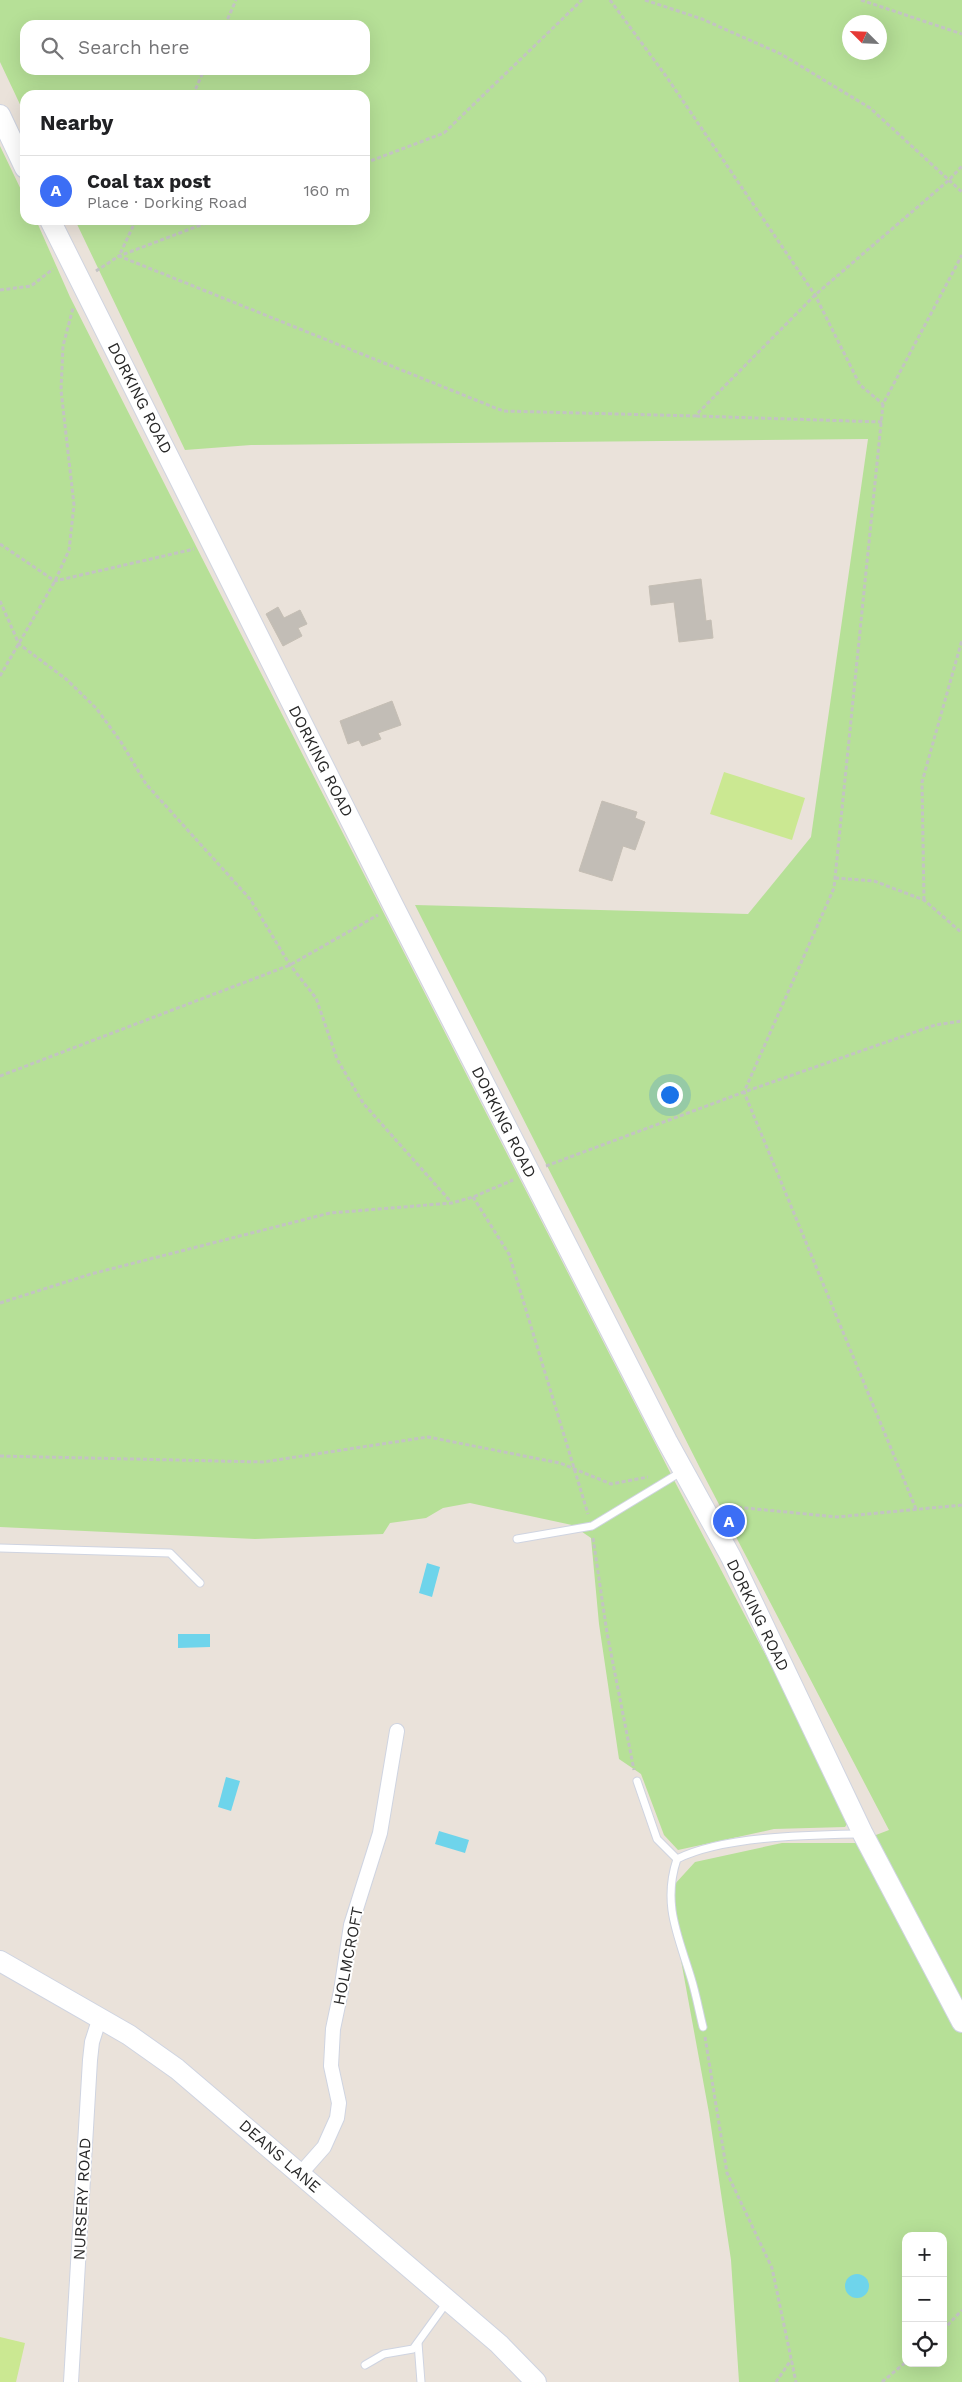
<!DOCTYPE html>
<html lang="en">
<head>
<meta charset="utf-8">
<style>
	body { margin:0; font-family:"Work Sans",sans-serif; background:#f2f2f2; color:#202124 }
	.controls { position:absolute; right:15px; bottom:15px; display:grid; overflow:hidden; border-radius:10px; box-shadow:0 5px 20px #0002 }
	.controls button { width:45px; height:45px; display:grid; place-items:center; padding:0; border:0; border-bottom:1px solid #e0e0e0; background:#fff; color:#202124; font:25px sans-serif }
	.compass { position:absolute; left:842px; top:15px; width:45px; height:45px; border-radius:50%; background:#fff; box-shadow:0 5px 20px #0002; rotate:294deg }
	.you { position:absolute; left:669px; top:1094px; width:18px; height:18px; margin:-12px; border:4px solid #fff; border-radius:50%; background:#1a73e8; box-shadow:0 0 0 8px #1a73e833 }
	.badge { display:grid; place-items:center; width:32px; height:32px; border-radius:50%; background:#3c6ef5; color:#fff; font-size:16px; font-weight:700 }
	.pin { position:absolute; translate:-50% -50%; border:2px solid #fff; box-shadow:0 1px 5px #0006 }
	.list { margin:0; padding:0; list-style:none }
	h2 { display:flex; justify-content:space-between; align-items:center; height:65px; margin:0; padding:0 20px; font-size:21px }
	h2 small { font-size:16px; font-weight:400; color:#757577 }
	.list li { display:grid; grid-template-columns:32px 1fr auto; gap:15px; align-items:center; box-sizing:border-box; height:70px; padding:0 20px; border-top:1px solid #e0e0e0 }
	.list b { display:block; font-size:19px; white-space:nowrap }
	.list p { margin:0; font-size:16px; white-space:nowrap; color:#757577 }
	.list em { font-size:16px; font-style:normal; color:#757577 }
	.icon { flex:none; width:28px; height:28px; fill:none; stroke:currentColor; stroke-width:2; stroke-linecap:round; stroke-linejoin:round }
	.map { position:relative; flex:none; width:962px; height:2382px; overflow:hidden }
	.search { position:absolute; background:#fff; box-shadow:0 5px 20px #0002; left:20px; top:20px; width:350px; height:55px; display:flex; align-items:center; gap:12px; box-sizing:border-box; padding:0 18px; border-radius:15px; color:#757577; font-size:19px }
	.panel { position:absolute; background:#fff; box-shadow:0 5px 20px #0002; left:20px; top:90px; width:350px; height:135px; border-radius:15px }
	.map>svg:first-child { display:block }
	.green { fill:#b6e097; fill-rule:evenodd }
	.pitch { fill:#cbe892 }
	.water { fill:#6ed4eb }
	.building { fill:#c2bdb6; stroke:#c5beb4 }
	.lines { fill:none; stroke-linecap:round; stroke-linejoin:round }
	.lane-casing { stroke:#cfd4e1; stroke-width:9 }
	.street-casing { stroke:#cfd4e1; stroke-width:16 }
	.secondary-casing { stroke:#cfd4e1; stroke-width:22 }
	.path { stroke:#c3c3c3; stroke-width:3; stroke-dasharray:4 2.5; stroke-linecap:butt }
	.lane { stroke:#fff; stroke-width:7 }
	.street { stroke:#fff; stroke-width:14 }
	.secondary { stroke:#fff; stroke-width:20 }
	.labels { text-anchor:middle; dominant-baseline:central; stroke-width:4; stroke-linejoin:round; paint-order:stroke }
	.street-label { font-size:16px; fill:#282828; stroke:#fff }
</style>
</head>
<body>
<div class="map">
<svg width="962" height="2382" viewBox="0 0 962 2382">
	<rect width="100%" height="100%" fill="#eae2da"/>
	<!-- green -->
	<g class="green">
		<path d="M 0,0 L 962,0 L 962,2382 L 739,2382 L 731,2260 L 709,2113 L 678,1944 L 674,1885 L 695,1862 L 782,1843 L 855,1843 L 889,1830 L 700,1468 L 415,905 L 748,914 L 811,837 L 868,439 L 251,445 L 185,450 L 75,220 L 365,220 L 365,95 L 25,95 L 25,115 L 0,62 ZM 850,22 L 880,22 L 880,52 L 850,52 ZM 25,25 L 365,25 L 365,70 L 25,70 ZM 906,2236 L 943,2236 L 943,2363 L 906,2363 Z"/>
		<path d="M 0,146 L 25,198 L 25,220 L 36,220 L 70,297 L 202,558 L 675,1482 L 851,1818 L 845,1827 L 774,1829 L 678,1850 L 664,1835 L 641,1774 L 619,1759 L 599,1624 L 591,1538 L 572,1525 L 470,1503 L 443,1508 L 426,1518 L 390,1523 L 383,1534 L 255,1539 L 0,1527 Z"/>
	</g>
	<!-- pitch -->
	<g class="pitch">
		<path d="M 724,772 L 805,798 L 792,840 L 710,814 Z"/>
		<path d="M 0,2337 L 25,2343 L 16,2382 L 0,2382 Z"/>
	</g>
	<!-- water -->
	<g class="water">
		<path d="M 427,1563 L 440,1567 L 432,1597 L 419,1593 Z"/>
		<path d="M 178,1634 L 210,1634 L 210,1647 L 178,1648 Z"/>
		<path d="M 226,1777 L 240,1781 L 231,1811 L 218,1807 Z"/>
		<path d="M 439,1831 L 469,1840 L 465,1853 L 435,1844 Z"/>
		<circle cx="857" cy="2286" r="12"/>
	</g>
	<!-- building -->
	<g class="building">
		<path d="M 701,579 L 706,621 L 711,620 L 713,638 L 679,642 L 674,602 L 651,605 L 649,586 Z"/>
		<path d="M 278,607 L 284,618 L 300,610 L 307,624 L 298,628 L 302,636 L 283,646 L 266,614 Z"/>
		<path d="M 392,701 L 401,725 L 378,733 L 381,739 L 362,746 L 359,740 L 348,744 L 340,721 Z"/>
		<path d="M 602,801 L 637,812 L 635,818 L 645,822 L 635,850 L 623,846 L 612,881 L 579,871 Z"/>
	</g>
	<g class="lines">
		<!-- lane casing -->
		<g class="lane-casing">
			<g id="lane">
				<path d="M 517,1539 L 592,1526 L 681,1472"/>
				<path d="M 0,1548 L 170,1553 L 200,1583"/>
				<path d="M 637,1781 L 657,1839 L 677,1859"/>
				<path d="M 703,2027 C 699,2011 696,1994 691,1978 C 678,1935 662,1904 677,1859 C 723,1836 808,1835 860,1834"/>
				<path d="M 418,2343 L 421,2382"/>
				<path d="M 365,2365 L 384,2354 L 413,2349 L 447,2302"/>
			</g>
		</g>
		<!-- street casing -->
		<g class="street-casing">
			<g id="street">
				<path d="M 301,2173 L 324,2147 L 337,2118 L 339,2103 L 331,2066 L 333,2029 L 341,1991 L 351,1925 L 380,1833 L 397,1731"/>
				<path d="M 71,2382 L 90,2060 L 92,2042 L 100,2017"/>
			</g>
		</g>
		<!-- secondary casing -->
		<g class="secondary-casing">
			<g id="secondary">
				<path d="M 0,115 L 25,168"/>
				<path d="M 50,220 L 394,907 L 667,1441 L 731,1557 L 863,1834 L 962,2022"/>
				<path d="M 0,1961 L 129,2035 L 177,2069 L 499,2344 L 536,2382"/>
			</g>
		</g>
		<!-- path -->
		<g class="path">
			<path d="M 610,0 L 666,76 L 815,295 L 860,385 L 883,404"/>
			<path d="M 645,0 L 702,19 L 781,54 L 870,108 L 962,192"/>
			<path d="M 861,0 L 962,34"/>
			<path d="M 225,25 L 236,0"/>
			<path d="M 193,95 L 204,70"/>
			<path d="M 365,163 L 444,133 L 582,0"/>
			<path d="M 136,220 L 119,256 L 503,411 L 695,416 L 815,295 L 949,180 L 962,166"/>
			<path d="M 96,271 L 119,256 L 214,220"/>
			<path d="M 0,290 L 31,286 L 53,269"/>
			<path d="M 696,416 L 882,422"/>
			<path d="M 0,544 L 55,581 L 194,549"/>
			<path d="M 0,601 L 19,644 L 66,679 L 96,708 L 121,742 L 146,784 L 250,899 L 290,965 L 316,998 L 337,1059 L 363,1103 L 451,1202"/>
			<path d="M 0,676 L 55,581 L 69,550 L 74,505 L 61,390 L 63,346 L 73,308"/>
			<path d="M 835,878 L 874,881 L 924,900 L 962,933"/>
			<path d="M 924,900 L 922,782 L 962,640"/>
			<path d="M 0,1076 L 290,965 L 378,915"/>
			<path d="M 546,1166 L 744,1092 L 935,1025 L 962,1021"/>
			<path d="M 473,1197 L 509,1254 L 588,1514"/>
			<path d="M 0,1303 L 91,1274 L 330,1213 L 452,1203 L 473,1197 L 513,1180"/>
			<path d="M 0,1456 L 263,1462 L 428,1437 L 560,1463 L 611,1484 L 648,1477"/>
			<path d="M 725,1506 L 837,1517 L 962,1505"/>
			<path d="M 916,1509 L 744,1092 L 834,888 L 883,404 L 962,255"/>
			<path d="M 593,1538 L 607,1633 L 634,1770"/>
			<path d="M 705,2037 L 727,2173 L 772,2268 L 796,2382"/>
			<path d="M 943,2330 L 962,2310"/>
			<path d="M 776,2382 L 791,2360"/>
			<path d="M 882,2382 L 906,2362"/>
		</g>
		<!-- lane -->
		<use href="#lane" class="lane"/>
		<!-- street -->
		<use href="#street" class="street"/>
		<!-- secondary -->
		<use href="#secondary" class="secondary"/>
	</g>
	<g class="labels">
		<!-- street labels -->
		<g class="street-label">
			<text transform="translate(140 398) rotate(63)">DORKING ROAD</text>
			<text transform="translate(321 761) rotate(63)">DORKING ROAD</text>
			<text transform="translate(504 1122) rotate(63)">DORKING ROAD</text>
			<text transform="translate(758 1615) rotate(64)">DORKING ROAD</text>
			<text transform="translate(348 1956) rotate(-79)">HOLMCROFT</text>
			<text transform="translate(280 2156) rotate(41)">DEANS LANE</text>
			<text transform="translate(82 2199) rotate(-87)">NURSERY ROAD</text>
		</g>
	</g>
</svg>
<div class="controls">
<button>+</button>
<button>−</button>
<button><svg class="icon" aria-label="locate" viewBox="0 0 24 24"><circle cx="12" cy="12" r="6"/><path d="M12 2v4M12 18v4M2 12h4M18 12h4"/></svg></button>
</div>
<svg class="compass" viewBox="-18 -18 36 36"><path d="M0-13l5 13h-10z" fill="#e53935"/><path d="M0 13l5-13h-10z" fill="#757577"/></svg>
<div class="you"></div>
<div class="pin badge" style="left:729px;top:1521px">A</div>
<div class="search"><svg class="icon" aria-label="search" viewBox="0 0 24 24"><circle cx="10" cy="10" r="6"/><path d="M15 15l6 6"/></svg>Search here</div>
<section class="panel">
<h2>Nearby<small></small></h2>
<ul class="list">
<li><span class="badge">A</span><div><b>Coal tax post</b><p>Place · Dorking Road</p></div><em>160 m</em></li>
</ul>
</section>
</div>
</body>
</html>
